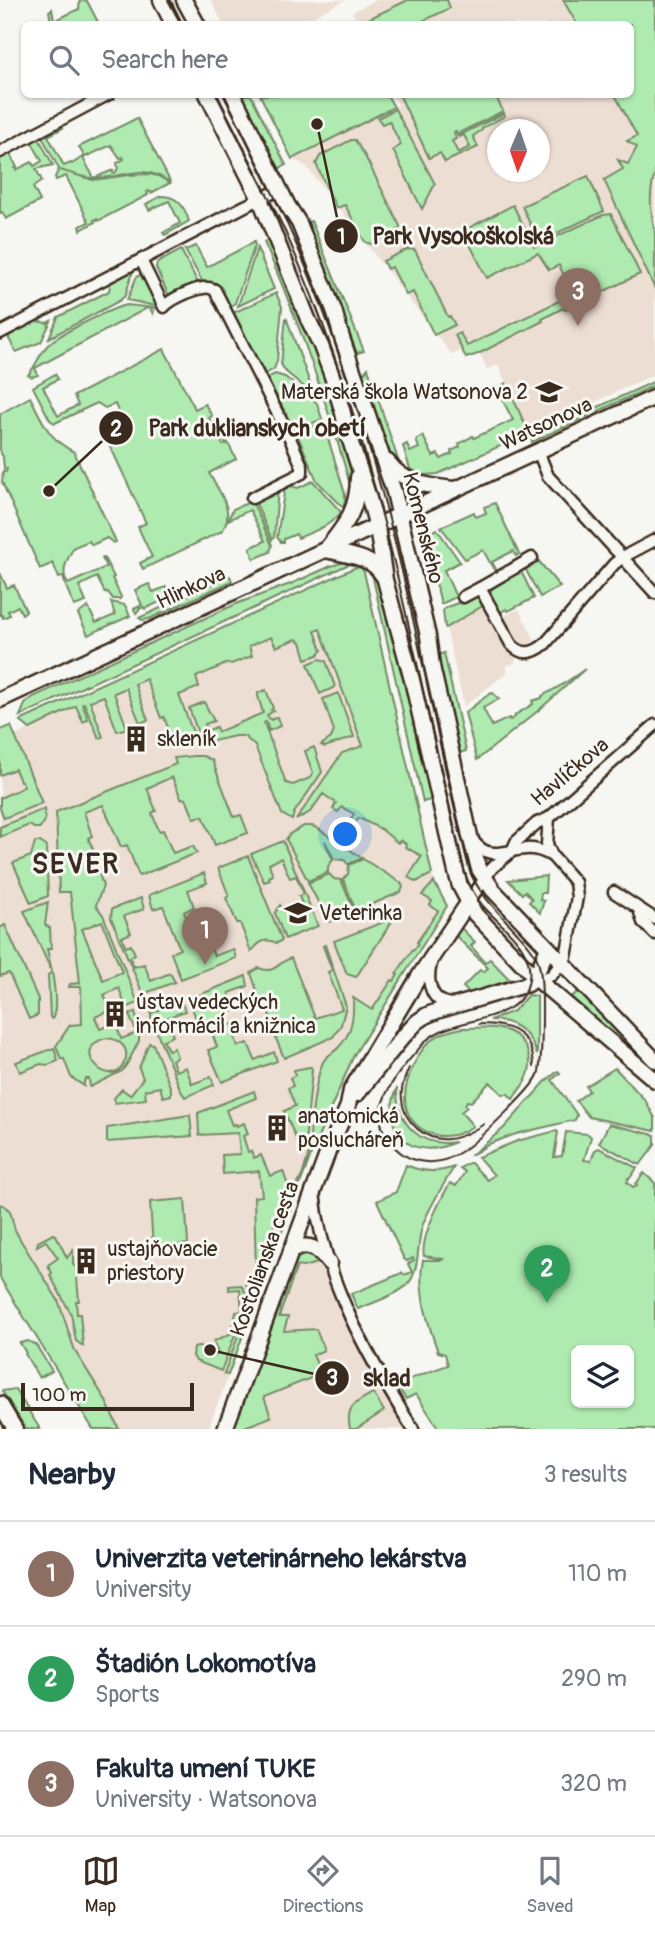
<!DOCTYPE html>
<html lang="en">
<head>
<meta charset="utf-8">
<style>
	body { margin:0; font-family:Pangolin,sans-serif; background:#f6f6f7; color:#1f2937 }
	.controls { position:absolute; right:21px; bottom:21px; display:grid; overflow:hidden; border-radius:10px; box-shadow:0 2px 5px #0004 }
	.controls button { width:63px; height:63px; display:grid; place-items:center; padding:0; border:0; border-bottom:2px solid #e0e1e3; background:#fff; color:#1f2937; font:35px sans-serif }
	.compass { position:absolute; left:487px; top:119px; width:63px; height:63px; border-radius:50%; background:#fff; box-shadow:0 2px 5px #0004; rotate:182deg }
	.scale { position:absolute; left:21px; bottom:18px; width:173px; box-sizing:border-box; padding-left:7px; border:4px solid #3b2a1e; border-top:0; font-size:19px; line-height:24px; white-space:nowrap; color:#3b2a1e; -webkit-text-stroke:5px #f6f6f2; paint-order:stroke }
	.you { position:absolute; left:346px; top:835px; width:24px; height:24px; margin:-18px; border:5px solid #fff; border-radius:50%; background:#1a73e8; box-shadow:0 0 0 10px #1a73e833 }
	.badge { display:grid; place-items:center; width:46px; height:46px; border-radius:50%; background:#3b2a1e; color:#fff; font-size:23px; font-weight:700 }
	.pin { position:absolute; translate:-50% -58px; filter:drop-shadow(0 2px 4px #0008) }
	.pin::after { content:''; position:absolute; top:37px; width:24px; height:21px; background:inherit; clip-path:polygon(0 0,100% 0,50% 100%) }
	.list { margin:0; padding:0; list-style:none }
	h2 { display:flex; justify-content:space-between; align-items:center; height:91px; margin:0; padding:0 28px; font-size:30px }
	h2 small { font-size:23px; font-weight:400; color:#747a83 }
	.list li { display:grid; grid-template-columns:46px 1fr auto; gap:21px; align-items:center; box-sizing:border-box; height:105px; padding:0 28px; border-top:2px solid #e0e1e3 }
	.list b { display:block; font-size:26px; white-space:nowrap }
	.list p { margin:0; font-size:23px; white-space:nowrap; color:#747a83 }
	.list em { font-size:23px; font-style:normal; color:#747a83 }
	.icon { flex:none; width:38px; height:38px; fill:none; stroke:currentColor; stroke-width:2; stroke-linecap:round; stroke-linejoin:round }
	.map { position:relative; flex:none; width:655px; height:1429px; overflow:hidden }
	.search { position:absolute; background:#fff; box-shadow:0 2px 5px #0004; left:21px; right:21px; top:21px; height:77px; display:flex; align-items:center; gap:18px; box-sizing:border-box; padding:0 24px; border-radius:10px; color:#747a83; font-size:26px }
	.sheet { height:406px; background:#fff }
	nav { display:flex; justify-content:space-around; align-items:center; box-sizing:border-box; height:98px; border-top:2px solid #e0e1e3; background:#fff; font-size:19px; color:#747a83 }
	nav a { display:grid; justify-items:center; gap:4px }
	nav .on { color:#3b2a1e }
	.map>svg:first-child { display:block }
	.built { fill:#edded3; fill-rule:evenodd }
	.green { fill:#afebb0; stroke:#758a67; stroke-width:2; fill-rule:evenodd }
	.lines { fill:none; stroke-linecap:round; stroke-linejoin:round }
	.street-casing { stroke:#3b2a1e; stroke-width:15 }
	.secondary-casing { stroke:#3b2a1e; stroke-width:19 }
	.street { stroke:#f6f6f2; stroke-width:10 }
	.secondary { stroke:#f6f6f2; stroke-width:14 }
	.tram { stroke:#3b2a1e; stroke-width:2 }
	.labels { text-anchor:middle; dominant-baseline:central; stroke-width:6; stroke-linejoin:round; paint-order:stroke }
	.poi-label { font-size:21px; fill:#3b2a1e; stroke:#f6f6f2; text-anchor:start }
	.street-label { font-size:21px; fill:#3b2a1e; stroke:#f6f6f2 }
	.district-label { font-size:28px; font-weight:bold; letter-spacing:2px; fill:#3b2a1e; stroke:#f6f6f2 }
	.leader { fill:none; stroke:#3b2a1e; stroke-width:2.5 }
	.callout-dot { fill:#3b2a1e; stroke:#f6f6f2; stroke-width:2.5 }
	.mark-label { font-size:21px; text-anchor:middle; font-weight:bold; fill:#fff }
	.callout-label { font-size:23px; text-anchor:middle; font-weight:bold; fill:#3b2a1e; stroke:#f6f6f2; stroke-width:6; stroke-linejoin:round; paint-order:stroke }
</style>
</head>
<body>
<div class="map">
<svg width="655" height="1429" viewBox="0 0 655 1429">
	<rect width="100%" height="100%" fill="#f6f6f2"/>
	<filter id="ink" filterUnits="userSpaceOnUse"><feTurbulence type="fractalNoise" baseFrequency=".0143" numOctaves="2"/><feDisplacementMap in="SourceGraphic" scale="14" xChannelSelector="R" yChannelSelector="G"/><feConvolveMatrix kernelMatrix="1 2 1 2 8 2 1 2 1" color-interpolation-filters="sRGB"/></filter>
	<g filter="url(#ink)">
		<!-- built -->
		<g class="built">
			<path d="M 211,0 L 345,0 L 299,24 L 223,24 Z"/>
			<path d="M 376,0 L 655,0 L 655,374 L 529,433 L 498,365 L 487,369 L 475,343 L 452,355 L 306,166 L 292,159 L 398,105 L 393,95 L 630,94 L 630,24 L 358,24 L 352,12 ZM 498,130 L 540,130 L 540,172 L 498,172 Z"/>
			<path d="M 366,580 L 431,871 L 435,884 L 447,906 L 354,1055 L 331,1105 L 208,1429 L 119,1429 L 105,1399 L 0,1266 L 0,743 L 135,678 Z"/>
			<path d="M 482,602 L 493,621 L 519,609 L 535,641 L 525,646 L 514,663 L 506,666 L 508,672 L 464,706 L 446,627 Z"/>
			<path d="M 291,1250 L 320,1251 L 413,1429 L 225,1429 Z"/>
		</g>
		<!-- green -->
		<g class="green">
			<path d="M 80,0 L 87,1 L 99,24 L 47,24 L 51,22 L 49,11 L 52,9 L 54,21 L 79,9 Z"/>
			<path d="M 408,0 L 447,0 L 450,8 L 417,24 L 363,24 L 366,20 Z"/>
			<path d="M 563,0 L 655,0 L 655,174 C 648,195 651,212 655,234 C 655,251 655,272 655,289 L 604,180 L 623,169 L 618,160 L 628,164 L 637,147 L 627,141 L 637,136 L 615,95 L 630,94 L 630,24 L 577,24 Z"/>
			<path d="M 399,94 L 495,95 L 503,111 L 457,134 L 456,131 L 454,132 L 456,139 L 452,141 L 458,153 L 470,147 L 464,135 L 459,137 L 458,136 L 504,113 L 505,116 L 482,128 L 482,130 L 473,136 L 478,147 L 445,162 L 440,153 L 429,158 Z"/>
			<path d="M 241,95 L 251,95 L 286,165 L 278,169 Z"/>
			<path d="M 260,95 L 387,95 L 394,107 L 292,159 Z"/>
			<path d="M 395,109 L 435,184 L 422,209 L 393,150 L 401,145 L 389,121 L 382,124 L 378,118 Z"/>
			<path d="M 137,118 L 171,183 C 141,161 125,179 94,178 C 83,178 70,173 60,170 L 93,180 L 129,175 L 149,174 L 158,176 L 170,183 L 151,193 L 149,191 L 147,192 L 148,195 L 98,221 L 97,219 L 94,220 L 95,222 L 81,230 L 80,226 L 89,222 L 66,176 L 56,180 L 55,177 L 59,169 L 41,135 L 61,125 L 63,128 L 48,136 L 64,166 L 71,163 L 72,164 L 84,156 L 79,147 ZM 111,145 L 120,158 L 123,157 L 124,159 L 117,163 L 118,168 L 115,173 L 113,173 L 113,170 L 94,178 L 83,158 Z"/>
			<path d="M 38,137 L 53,165 L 36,169 L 42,181 L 33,187 L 40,201 L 6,219 L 2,212 L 0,213 L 0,157 L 9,152 L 17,167 L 15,168 L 16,170 L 32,162 L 34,166 L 42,161 L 31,141 Z"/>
			<path d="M 351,140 L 355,140 L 366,158 L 400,226 L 398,231 L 371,244 L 365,242 L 345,205 L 336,208 L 316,164 L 320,156 Z"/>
			<path d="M 588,176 L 604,211 L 538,242 L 522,206 Z"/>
			<path d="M 161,196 C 178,196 184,206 189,221 L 165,235 L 163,233 L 180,223 L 169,201 L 149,210 L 146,204 Z"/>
			<path d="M 513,205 L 534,247 L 603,215 L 611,214 L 640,274 L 565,310 L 563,308 L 542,319 L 543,321 L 478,354 L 466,358 L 455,335 L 460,333 L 467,346 L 573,294 L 559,265 L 549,270 L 538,253 L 487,278 L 463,231 Z"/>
			<path d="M 311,221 L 364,351 L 357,353 L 305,223 Z"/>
			<path d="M 272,238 L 306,322 L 338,415 L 341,437 L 353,480 L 353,495 C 329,408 300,324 264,242 Z"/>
			<path d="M 254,242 L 255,245 L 235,303 L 230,307 C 224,296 219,282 203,283 L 202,281 L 185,250 L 196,246 L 207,267 Z"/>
			<path d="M 257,248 L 274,289 L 238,306 Z"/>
			<path d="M 408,249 L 415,250 L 448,317 L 450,316 L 455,325 L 434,335 L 413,292 L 406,295 L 392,267 L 387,269 L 383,261 Z"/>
			<path d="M 181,250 L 199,285 L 173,295 L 168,294 L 156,268 L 157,263 Z"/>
			<path d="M 133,271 L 125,296 L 119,301 L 49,338 L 58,317 L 109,291 L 111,281 Z"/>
			<path d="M 142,273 L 157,302 L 156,306 L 127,300 L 136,278 Z"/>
			<path d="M 276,293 L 282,307 L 277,361 L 274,369 L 265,374 L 233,313 Z"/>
			<path d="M 127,305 L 155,308 L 153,314 L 149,307 L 35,368 L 38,375 L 32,377 L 28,375 C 36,366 39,355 47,346 C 54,336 114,307 127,305 Z"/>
			<path d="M 286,317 L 314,395 L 285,371 L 281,364 Z"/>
			<path d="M 35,321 L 47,323 L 51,321 L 41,342 L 16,352 L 9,339 L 9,335 Z"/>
			<path d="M 164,349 L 195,409 L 205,404 L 212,416 L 209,418 L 223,445 L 226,444 L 224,440 L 226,439 L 236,459 L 209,473 C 219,492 236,511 222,531 L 143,569 L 140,563 L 152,557 L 138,527 L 146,523 L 106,437 L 111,434 L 107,425 L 121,418 L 115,404 L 105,408 L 97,403 L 55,423 L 50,420 L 33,387 L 55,374 L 58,379 L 43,387 L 58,416 L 78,405 L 74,396 Z"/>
			<path d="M 368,368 L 400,466 L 392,458 L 389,450 L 363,374 Z"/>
			<path d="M 275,374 L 285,377 L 317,403 L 322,419 L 295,431 L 267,378 Z"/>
			<path d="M 655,381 L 655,385 L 532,442 L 530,438 Z"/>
			<path d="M 506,383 L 529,433 L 438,474 L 424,475 L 410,469 L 403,446 L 407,444 L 410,452 L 419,448 L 416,440 L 423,436 L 433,456 L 438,454 L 441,459 L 452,454 L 451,451 L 460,447 L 459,444 L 473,436 L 474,438 L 513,420 L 501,397 L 501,386 Z"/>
			<path d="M 30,397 C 44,423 47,438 74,452 L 116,542 L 113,543 L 107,538 L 92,545 L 89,541 L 74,547 C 67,559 60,572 68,584 L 106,567 L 102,558 L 104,558 L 114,577 L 112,578 L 121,597 L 120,599 L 113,599 L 108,592 L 105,593 L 97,577 L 79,586 L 86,602 L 74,606 L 65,584 L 63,576 L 59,578 L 53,563 L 40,569 L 2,482 L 3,471 L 6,472 L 7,469 L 4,468 L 3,457 L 0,451 L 0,414 Z"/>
			<path d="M 323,422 L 345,494 L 345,500 L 343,507 L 317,481 L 297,434 Z"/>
			<path d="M 313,481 L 341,512 C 331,526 314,531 298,538 L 296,534 L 284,539 L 284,542 L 281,542 L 277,537 L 285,487 L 287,485 L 298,488 Z"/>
			<path d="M 278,489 L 274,537 L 272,540 L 254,499 Z"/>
			<path d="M 252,501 L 272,545 L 270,552 L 254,559 L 250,548 L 265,541 L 250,510 L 228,520 L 233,509 Z"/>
			<path d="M 495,503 L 519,554 L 516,556 L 513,551 L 492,562 L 496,569 L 494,570 L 483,550 L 465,559 L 441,527 L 474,512 L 476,517 L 486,513 L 484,507 Z"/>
			<path d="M 437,529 L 460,562 L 444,570 L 456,597 L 441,604 L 425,536 Z"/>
			<path d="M 537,559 L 560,587 L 540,597 L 526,570 L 527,564 Z"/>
			<path d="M 345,562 L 359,562 L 347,565 L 20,716 L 25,704 L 33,697 L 236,604 L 293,583 L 331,566 Z"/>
			<path d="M 370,565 L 377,572 L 403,667 L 432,798 L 430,800 L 423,802 Z"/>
			<path d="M 356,567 L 361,568 L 364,572 L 432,874 L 416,882 L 408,877 L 422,856 L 405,847 L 406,844 L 401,840 L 398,843 L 381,829 L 359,818 L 355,823 L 350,820 L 354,814 L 342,807 L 338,812 L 333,809 L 336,803 L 323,794 L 310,812 L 296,820 L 342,753 L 363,746 L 320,629 L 315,631 L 322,650 L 318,655 L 306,659 L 301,642 L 296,639 L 276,647 L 271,637 L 249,646 L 252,656 L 231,664 L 228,663 L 196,677 L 199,687 L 179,695 L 192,730 L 196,734 L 198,733 L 189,708 L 204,702 L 214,721 L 205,724 L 209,734 L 208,730 L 216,727 L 218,732 L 263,713 L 258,696 L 258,693 L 266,690 L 273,708 L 271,710 L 274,711 L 267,715 L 271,720 L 277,717 L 280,726 L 269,731 L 266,722 L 264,723 L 286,783 L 293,785 L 310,778 L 313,773 L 305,751 L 314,747 L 322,772 L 294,813 L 292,820 L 282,814 L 255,746 L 244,736 L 235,736 L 191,746 L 179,742 L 177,737 L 172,739 L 164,717 L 161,718 L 146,679 L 135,684 L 148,720 L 140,723 L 126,688 L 114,693 L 127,728 L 117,731 L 104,696 L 90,701 L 103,737 L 99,738 L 84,703 L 82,704 L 88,719 L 83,722 L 76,706 L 30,729 L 20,721 Z"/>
			<path d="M 519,570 L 521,571 L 534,598 L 508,611 L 506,609 L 498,614 C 482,584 494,583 519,570 Z"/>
			<path d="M 0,573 L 7,588 L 14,585 L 26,611 L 22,614 L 18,606 L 8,611 L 10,615 L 3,618 L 2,615 L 0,615 Z"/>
			<path d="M 230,576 L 232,581 L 149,619 L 142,620 L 139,618 Z"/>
			<path d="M 149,584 L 153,592 L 166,587 L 170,597 L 145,609 L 144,607 L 139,609 L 139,611 L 136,613 L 134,609 L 142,605 L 135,590 Z"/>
			<path d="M 477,596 L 484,605 L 446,628 L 445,627 L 443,610 L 447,607 Z"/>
			<path d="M 111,602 L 125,605 L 130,616 L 88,635 L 78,614 L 88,607 L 96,623 L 115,615 Z"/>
			<path d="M 444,653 L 466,751 L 459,753 L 437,655 Z"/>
			<path d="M 320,659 L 326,661 L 335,687 L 320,694 L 308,664 Z"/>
			<path d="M 585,669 L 539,710 L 477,760 L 465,713 L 489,694 L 493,693 L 499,699 L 483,708 L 492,726 L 509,718 L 510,720 L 515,717 L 515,715 L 533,704 L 532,701 L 542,698 L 542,696 L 562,685 Z"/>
			<path d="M 338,693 L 354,737 L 325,747 L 321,745 L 331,738 L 334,731 L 323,699 Z"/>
			<path d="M 11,726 L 42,803 L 4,818 L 0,808 L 0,798 L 22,788 L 24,786 L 22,781 L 20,781 L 15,769 L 0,775 L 0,730 Z"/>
			<path d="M 194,756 L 203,756 L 212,760 L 234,817 L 241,815 L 248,833 L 215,845 L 203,816 L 194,818 L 186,799 L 181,798 L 172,777 L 147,788 L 156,811 L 152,813 L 159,831 L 163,830 L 173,853 L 193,846 L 197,853 L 139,876 L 127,845 L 121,847 L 103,805 L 84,812 L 92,836 L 88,838 L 96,856 L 94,858 L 103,886 L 96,905 L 103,915 L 138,1003 L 126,1008 L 119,988 L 104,995 L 111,1010 L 95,1017 L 100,1029 L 116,1023 L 121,1039 L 137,1033 L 129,1015 L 135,1012 L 139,1029 L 139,1041 L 127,1064 L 122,1071 L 90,1087 L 89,1079 L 86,1079 L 84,1081 L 84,1086 L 71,1077 L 64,1059 L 61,1059 L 56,1046 L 70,1025 L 82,1024 L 81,987 L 69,987 L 70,984 L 80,983 L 70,892 L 59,892 L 56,812 L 176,764 L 174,758 ZM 102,921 L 122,972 L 103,980 L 82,929 ZM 107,1038 C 119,1039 130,1048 125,1061 C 112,1095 66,1047 107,1038 Z"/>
			<path d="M 44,809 L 45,820 L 40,828 L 34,828 L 29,825 L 0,837 L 0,827 Z"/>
			<path d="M 304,826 L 312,826 L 317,828 L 362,858 L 348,864 L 344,860 L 334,859 L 325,841 L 333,860 L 328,866 L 328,872 L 308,881 L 286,839 L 291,833 Z"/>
			<path d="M 283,841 L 318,926 L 285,939 L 275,913 L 280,905 L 283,911 L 289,910 L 294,921 L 307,916 L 299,896 L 304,894 L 296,876 L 290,878 L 281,858 L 269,864 L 273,875 L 269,877 L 270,880 L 264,882 L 251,854 Z"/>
			<path d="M 35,842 L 40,842 L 46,846 L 48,894 L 48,896 L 31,903 L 13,863 L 31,856 Z"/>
			<path d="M 248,856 L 282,940 L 277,943 C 265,937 259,942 251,952 L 240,923 L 237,923 L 226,898 L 229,896 L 218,868 Z"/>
			<path d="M 363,859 L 401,883 L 403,887 L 401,892 L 356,911 L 343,879 L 348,874 L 349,865 Z"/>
			<path d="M 204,873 L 207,883 L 188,890 L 194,907 L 184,912 L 188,921 L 193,919 L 196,927 L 191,929 L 197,943 L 207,939 L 214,956 L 233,949 L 236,958 L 181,979 L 171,953 L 180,949 L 163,906 L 153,909 L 149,895 Z"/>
			<path d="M 329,874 L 334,879 L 341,880 L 355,912 L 329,922 L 308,883 Z"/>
			<path d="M 546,876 L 545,893 L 541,893 L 540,900 L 544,901 L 540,913 L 529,902 L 532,899 L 525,891 L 522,894 L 508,880 Z"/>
			<path d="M 434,882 L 447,906 L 354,1055 L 314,1147 L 228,1375 L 224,1374 L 273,1240 L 290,1197 L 302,1176 L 309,1153 C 310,1130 314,1082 323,1062 C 326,1056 333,1053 338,1048 C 352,1034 354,1017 353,998 L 372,1010 L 392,980 L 394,981 L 398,975 L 396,974 L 413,949 L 414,950 L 418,944 L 417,942 L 438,911 L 430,905 L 432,901 L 422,895 Z"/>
			<path d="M 141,898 L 144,909 L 124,916 L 131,933 L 122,937 L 126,947 L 131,945 L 135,954 L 130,957 L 134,967 L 144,964 L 151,981 L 170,973 L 175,982 L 143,994 L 111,918 L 112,909 Z"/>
			<path d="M 48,902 L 45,925 L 50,928 L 51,949 L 47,949 C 51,965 60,1006 52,1019 L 50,1017 L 48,975 L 52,972 L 24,911 Z"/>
			<path d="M 394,918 L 356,977 L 347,974 L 334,941 Z"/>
			<path d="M 5,925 L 38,999 L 38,1015 L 29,1019 L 9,973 L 0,976 L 0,928 Z"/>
			<path d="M 461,928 L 475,942 L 471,946 L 485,962 L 490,959 L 512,982 L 470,994 L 463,987 L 480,970 L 483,972 L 488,968 L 456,936 Z"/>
			<path d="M 325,945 L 346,1006 L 341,1025 L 333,1037 L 284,1058 L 272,1029 L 274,1025 L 266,1007 L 262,1005 L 251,973 L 259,968 C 275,975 278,962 291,958 L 315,1018 L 342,1009 L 328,972 L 332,970 L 323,946 Z"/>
			<path d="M 246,976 L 248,986 L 229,993 L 235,1010 L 226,1015 L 230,1025 L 236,1024 L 239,1033 L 234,1035 L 238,1046 L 248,1043 L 255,1060 L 274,1052 L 277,1061 L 222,1082 L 208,1050 L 217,1047 L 210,1028 L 200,1030 L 189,999 Z"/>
			<path d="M 579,990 L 655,1069 L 655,1071 L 570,999 Z"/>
			<path d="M 528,995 L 537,996 L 537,1055 C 530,1032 514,1020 490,1020 L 514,1011 Z"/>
			<path d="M 181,1001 L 185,1011 L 166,1018 L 173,1036 L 163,1040 L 168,1050 L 174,1048 L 177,1057 L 172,1060 L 176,1071 L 186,1067 L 192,1084 L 211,1077 L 214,1085 L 185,1097 L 181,1091 L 151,1018 L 151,1013 Z"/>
			<path d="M 462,1028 C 475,1028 489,1026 501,1029 C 522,1033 535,1055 528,1075 C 525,1084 518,1091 513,1099 L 508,1094 L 502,1094 L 490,1082 L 471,1102 L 467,1101 L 465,1105 L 467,1107 L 461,1112 L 473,1126 C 467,1130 460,1134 453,1135 C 444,1137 435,1136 427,1132 C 399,1118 402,1090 413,1066 C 417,1058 422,1049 428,1043 C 437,1034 450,1030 462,1028 Z"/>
			<path d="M 149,1043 L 153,1044 L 171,1089 L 171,1095 L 163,1097 L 160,1087 L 145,1090 L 146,1099 L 115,1103 L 114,1098 L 122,1089 L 130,1095 L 143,1078 L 139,1068 Z"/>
			<path d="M 54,1048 L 58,1061 L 48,1065 L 41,1064 L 20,1072 L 16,1062 Z"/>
			<path d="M 309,1067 L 311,1067 L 312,1070 L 305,1143 L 300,1148 L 284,1111 L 295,1106 L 288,1088 L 293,1086 L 290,1078 L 295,1075 L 294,1070 Z"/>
			<path d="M 615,1068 L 645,1100 L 655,1118 L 655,1131 L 589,1117 L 576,1101 L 589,1091 L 586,1086 Z"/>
			<path d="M 558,1071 L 560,1073 L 552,1080 L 575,1112 L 577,1115 L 575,1120 L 516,1134 L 491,1143 L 470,1156 L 504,1128 L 547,1080 Z"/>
			<path d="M 397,1088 C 396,1123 420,1148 455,1142 C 412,1163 379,1132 397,1088 Z"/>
			<path d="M 254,1091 L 256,1098 L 226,1110 L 232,1125 L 236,1124 L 237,1126 L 244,1123 L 248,1134 L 243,1136 L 248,1152 L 251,1151 L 254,1158 L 261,1155 L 270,1176 L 283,1171 L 289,1189 L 273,1228 L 250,1295 L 246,1284 L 252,1279 L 256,1270 L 254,1197 L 262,1196 L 259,1171 L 223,1174 L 222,1155 L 240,1154 L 238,1133 L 199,1135 L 198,1113 Z"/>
			<path d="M 190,1115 L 192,1136 L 107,1142 L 107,1128 Z"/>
			<path d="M 609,1124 L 655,1135 L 655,1145 L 640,1165 L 599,1143 Z"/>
			<path d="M 556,1131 L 558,1132 L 554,1157 L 562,1156 L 566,1132 L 588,1134 L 591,1137 L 584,1160 L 591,1161 L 595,1150 L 599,1148 L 637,1168 L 630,1178 L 627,1178 L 629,1179 L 627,1182 L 633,1187 L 637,1185 L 636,1184 L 644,1173 L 655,1183 L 655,1429 L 439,1429 L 416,1394 L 406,1399 L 400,1390 L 403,1388 L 401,1385 L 398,1386 L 396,1384 L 448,1365 L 445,1354 L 438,1352 C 428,1324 417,1290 423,1260 L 442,1260 L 443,1259 L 424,1256 C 420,1238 441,1199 450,1183 L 456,1186 L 465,1172 L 460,1168 L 469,1163 L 471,1163 L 487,1180 L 494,1175 L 478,1157 L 517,1141 ZM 576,1350 L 629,1350 L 629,1403 L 576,1403 Z"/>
			<path d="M 406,1165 C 422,1172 438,1173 454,1167 C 443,1185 431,1204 423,1224 C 416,1242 421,1271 407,1285 C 396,1296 371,1303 358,1309 L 351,1294 L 402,1273 L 404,1275 L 412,1272 L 408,1264 L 414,1260 L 413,1258 L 407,1261 L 404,1259 L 377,1201 L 396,1192 Z"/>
			<path d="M 185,1199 L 188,1244 L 153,1247 L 150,1202 Z"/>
			<path d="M 2,1204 L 10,1211 L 15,1230 L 21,1241 L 58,1300 L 75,1351 L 105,1399 L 119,1429 L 93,1429 L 0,1278 L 0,1205 Z"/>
			<path d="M 53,1234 L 56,1235 L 67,1258 L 73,1250 L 73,1265 L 76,1266 L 79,1301 L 76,1301 L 77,1314 L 80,1314 L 83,1346 L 76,1341 L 71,1314 L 50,1275 L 52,1273 L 48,1265 L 58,1258 L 46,1241 L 37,1246 L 38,1242 Z"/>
			<path d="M 304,1255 L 310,1256 L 318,1263 L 303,1267 L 297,1266 L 279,1317 L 288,1317 L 284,1331 L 316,1329 L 324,1350 L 313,1355 L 321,1374 L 264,1397 L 271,1417 L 242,1428 L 232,1429 L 294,1260 Z"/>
			<path d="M 241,1285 L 248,1297 L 247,1304 L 221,1371 L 196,1361 L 193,1356 L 194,1348 L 201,1346 L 206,1359 L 218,1354 L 214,1341 L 232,1333 L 236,1312 L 242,1311 L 240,1289 L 229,1290 L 229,1286 Z"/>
			<path d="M 28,1341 L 36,1345 L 52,1371 L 39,1378 L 25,1354 L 26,1353 L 20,1343 Z"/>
			<path d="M 15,1389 L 40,1429 L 26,1429 L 2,1391 Z"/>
			<path d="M 373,1393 L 384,1411 L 356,1429 L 350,1429 C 345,1406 355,1403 373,1393 Z"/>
		</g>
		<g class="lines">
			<!-- street casing -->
			<g class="street-casing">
				<g id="street">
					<path d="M 0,152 L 109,94"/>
					<path d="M 141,260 L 164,307 C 170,299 194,289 203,288 C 210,287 210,288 215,290 L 289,436 L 302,466 L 302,473 L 252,498"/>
					<path d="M 0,333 L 245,206 L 281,189"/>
					<path d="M 538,451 L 548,476 L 655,593"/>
					<path d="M 532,558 L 480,588 L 511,644 C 522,656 533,654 545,644 L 614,564 L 623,557 L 655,540"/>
					<path d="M 463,597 L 480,588"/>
					<path d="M 474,842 C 489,861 506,850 526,849 C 535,848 545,852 552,856"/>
					<path d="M 614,892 L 655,919"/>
					<path d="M 468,903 L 492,868 L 512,851 L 516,842 L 537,823 L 549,818 L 655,725"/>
					<path d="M 639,909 L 643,922 L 655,934"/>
					<path d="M 431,964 C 426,982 431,1004 453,1004"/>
					<path d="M 536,982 L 552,975 L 566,957 L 577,897 L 575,882 L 552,856 L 547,844 L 549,818"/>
					<path d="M 314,1193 C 323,1279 368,1357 413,1429"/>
				</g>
			</g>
			<!-- secondary casing -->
			<g class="secondary-casing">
				<g id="secondary">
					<path d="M 161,0 L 173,24"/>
					<path d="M 184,0 L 197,24"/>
					<path d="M 207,94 L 260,199 L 308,319 L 321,346 L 332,376 L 343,413 L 346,428 L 368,495 L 377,527 L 385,580 L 412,680 L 456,872 L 460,886 L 475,914 L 539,981 L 655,1080"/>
					<path d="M 233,94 L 288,206 L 299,223 L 334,310 L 342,338 L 394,492 L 428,636 L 432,666 L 470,836 L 479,869 L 493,890 L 655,1060"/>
					<path d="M 388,462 C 404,484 428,486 454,489"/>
					<path d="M 327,548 C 346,524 358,510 358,477"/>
					<path d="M 326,550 C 346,555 372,556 383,576"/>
					<path d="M 0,700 L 655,397"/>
					<path d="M 357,1094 L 401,1039 L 417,1022 L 427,1015 L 440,1010 L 528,984 L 535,977 L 548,948"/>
					<path d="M 291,1250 C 309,1242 318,1248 329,1263"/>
					<path d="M 0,1404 L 15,1429"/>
					<path d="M 225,1429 L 328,1152 L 348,1106 L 351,1090 L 420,975 L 468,903"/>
				</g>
			</g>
			<!-- street -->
			<use href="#street" class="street"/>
			<!-- secondary -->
			<use href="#secondary" class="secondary"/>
			<!-- tram -->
			<g class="tram">
				<path d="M 168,0 L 181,24"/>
				<path d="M 217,94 C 239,139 262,182 283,227 C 319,306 347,389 370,471 C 408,604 431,740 465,873 C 469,885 475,896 483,906 C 501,927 534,946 529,979 C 522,1029 450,1012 423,1044 C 397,1074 356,1117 400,1152 C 411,1161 426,1164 440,1161 C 448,1160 456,1155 464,1150 C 479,1139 531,1091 538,1075 C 543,1061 543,986 540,970 C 539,964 538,959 535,955 C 530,945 522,938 515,930 C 498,912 480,895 470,872 C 435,738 414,601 375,468 C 352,387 324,305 289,228 C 269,183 246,139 223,94"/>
				<path d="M 479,1024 C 509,1024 533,1032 534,1067"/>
				<path d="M 409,1068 C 405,1078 400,1088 402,1100 C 404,1123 426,1141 448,1139 C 461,1138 473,1131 484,1124"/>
			</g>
		</g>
	</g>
	<!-- icons -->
	<defs>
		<g id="school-bare" transform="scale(2.1)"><path d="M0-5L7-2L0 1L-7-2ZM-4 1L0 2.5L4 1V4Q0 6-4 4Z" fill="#3b2a1e" stroke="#f6f6f2" stroke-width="2.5" paint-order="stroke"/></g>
		<g id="building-bare" transform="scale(2.1)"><path d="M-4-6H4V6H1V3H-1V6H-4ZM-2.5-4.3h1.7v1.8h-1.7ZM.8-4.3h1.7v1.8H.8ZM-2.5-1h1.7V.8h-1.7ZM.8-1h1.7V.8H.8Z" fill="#3b2a1e" stroke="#f6f6f2" stroke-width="2.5" paint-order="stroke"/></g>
	</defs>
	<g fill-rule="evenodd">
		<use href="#school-bare" x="549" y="392"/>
		<use href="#building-bare" x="136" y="739"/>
		<use href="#school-bare" x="298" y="913"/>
		<use href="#building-bare" x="115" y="1014"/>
		<use href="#building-bare" x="277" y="1128"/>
		<use href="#building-bare" x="86" y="1261"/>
	</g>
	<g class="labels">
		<!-- poi labels -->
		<g class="poi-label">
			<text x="528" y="392" text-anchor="end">Materská škola Watsonova 2</text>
			<text x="157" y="739">skleník</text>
			<text x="319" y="913">Veterinka</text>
			<text x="136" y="1002">ústav vedeckých<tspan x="136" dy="24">informáciĺ a knižnica</tspan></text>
			<text x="298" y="1116">anatomická<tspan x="298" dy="24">poslucháreň</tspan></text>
			<text x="107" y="1249">ustajňovacie<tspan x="107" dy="24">priestory</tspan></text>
		</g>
		<!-- street labels -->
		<g class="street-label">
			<text transform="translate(546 424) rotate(-25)">Watsonova</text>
			<text transform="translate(423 528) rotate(76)">Komenského</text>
			<text transform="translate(191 588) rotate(-25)">Hlinkova</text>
			<text transform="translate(570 772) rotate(-40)">Havlíčkova</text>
			<text transform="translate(265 1259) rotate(-70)">Kostolianska cesta</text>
		</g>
		<!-- district labels -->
		<g class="district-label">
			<text x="76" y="864">SEVER</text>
		</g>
	</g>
	<!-- callouts -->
	<path class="leader" d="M317 124L341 236M49 491L116 428M210 1350L332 1378"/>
	<g class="callout-dot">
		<circle cx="317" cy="124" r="7"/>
		<circle cx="49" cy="491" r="7"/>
		<circle cx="210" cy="1350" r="7"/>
		<circle cx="341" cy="236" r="18"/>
		<circle cx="116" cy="428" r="18"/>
		<circle cx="332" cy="1378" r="18"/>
	</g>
	<g class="mark-label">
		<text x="341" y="244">1</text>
		<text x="116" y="436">2</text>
		<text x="332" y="1385">3</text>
	</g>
	<g class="callout-label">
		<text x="463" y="244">Park Vysokoškolská</text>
		<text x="257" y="436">Park duklianskych obetí</text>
		<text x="387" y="1386">sklad</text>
	</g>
</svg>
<div class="controls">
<button><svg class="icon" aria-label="layers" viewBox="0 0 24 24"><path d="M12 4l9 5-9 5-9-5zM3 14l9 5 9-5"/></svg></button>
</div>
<svg class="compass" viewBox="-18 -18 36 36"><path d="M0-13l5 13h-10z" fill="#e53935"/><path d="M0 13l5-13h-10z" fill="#747a83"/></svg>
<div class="scale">100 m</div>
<div class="you"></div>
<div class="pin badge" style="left:205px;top:965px;background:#8d6e63">1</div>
<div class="pin badge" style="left:547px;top:1303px;background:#2e9e5b">2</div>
<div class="pin badge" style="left:578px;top:326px;background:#8d6e63">3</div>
<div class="search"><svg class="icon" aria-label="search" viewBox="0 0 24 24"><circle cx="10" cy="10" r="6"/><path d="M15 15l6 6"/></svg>Search here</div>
</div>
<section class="sheet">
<h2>Nearby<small>3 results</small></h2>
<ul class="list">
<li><span class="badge" style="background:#8d6e63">1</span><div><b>Univerzita veterinárneho lekárstva</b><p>University</p></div><em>110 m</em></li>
<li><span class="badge" style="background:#2e9e5b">2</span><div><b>Štadión Lokomotíva</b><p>Sports</p></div><em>290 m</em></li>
<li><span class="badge" style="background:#8d6e63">3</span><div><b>Fakulta umení TUKE</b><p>University · Watsonova</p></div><em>320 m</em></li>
</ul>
</section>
<nav>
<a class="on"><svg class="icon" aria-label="map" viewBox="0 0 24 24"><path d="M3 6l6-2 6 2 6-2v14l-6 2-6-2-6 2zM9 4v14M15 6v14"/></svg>Map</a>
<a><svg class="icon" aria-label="directions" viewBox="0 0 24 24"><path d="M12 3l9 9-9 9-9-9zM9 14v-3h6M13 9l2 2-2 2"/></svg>Directions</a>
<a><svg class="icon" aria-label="saved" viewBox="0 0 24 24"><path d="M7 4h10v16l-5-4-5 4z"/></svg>Saved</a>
</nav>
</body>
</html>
